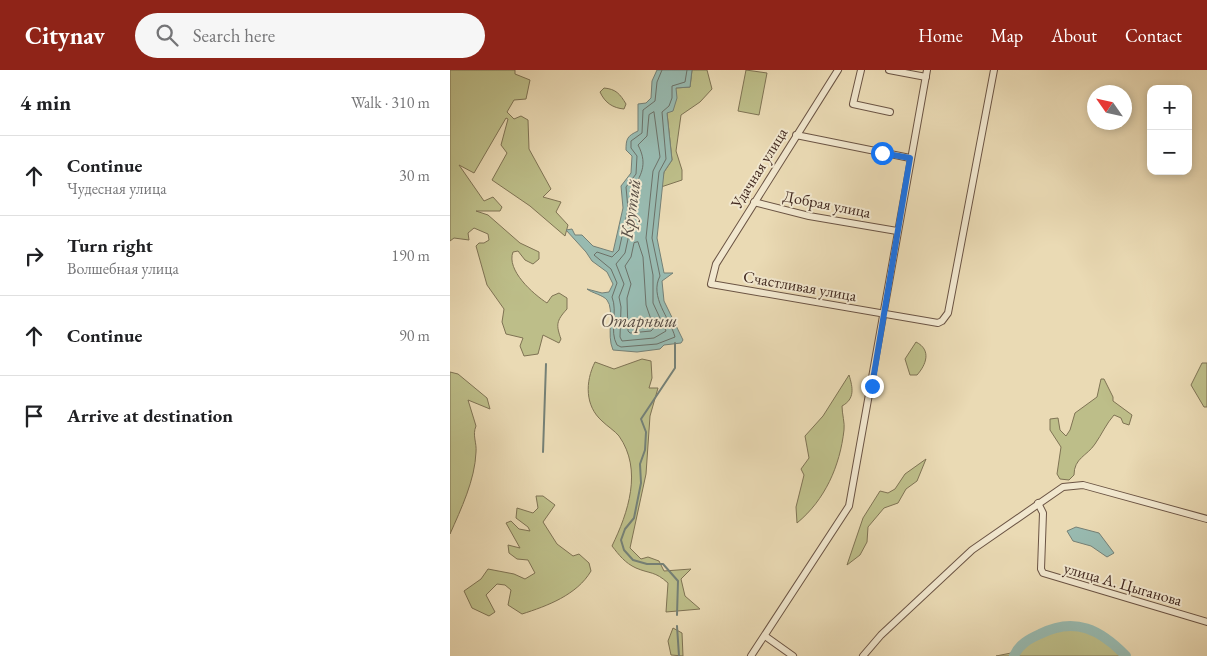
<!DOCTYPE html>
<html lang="en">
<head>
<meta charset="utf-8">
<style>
	body { margin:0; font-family:"EB Garamond",serif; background:#f6f6f6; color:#202124 }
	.controls { position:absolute; right:15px; top:15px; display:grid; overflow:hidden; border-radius:10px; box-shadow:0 2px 8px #0003 }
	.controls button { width:45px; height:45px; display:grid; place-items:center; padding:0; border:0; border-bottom:1px solid #e0e0e0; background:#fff; color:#202124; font:25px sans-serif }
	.compass { position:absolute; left:637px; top:15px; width:45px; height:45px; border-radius:50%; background:#fff; box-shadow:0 2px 8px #0003; rotate:304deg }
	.stop { position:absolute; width:15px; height:15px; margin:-11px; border:4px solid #1a73e8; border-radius:50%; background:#fff }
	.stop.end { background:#1a73e8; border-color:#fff; box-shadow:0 1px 5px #0008 }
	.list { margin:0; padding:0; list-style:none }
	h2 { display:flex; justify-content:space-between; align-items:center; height:65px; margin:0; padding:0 20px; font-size:21px }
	h2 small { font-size:16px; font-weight:400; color:#757577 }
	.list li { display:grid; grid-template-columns:32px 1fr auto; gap:15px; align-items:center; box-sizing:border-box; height:80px; padding:0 20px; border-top:1px solid #e0e0e0 }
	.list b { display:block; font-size:19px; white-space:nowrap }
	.list p { margin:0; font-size:16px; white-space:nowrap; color:#757577 }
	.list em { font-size:16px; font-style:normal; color:#757577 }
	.icon { flex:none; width:28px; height:28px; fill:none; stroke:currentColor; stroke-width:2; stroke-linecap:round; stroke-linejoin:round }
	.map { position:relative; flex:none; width:757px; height:586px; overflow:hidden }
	header { display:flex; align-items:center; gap:30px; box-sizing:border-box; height:70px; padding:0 25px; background:#8f2418; color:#fff }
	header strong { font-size:24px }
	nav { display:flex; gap:28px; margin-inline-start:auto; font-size:18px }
	.search { width:350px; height:45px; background:#f6f6f6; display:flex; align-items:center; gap:12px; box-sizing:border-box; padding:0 18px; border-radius:28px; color:#757577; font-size:19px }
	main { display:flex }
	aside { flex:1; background:#fff }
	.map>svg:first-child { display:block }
	.green { fill:#bdbe89; stroke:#7f7354 }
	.water { fill:#98bab0; stroke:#758076 }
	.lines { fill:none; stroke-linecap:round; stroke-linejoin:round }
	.shore { stroke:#6c7168; stroke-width:1 }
	.stream { stroke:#758076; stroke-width:2 }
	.river { stroke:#98bab0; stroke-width:10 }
	.minor-casing { stroke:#6b5444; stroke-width:8 }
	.minor { stroke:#f1e7ce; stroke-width:6 }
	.route { stroke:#1a73e8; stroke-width:6 }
	.labels { text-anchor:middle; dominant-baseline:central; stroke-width:4; stroke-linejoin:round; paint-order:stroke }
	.street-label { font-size:16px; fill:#41281f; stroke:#f1e7ce }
	.water-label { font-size:18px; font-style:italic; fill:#574c43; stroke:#f1e7ce }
</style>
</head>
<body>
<header>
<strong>Citynav</strong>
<div class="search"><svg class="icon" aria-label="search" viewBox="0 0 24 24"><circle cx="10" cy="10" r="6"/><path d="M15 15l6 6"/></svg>Search here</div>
<nav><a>Home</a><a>Map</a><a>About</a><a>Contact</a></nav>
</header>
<main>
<aside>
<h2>4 min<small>Walk · 310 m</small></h2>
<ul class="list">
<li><svg class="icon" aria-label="ahead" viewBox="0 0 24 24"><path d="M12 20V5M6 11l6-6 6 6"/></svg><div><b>Continue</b><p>Чудесная улица</p></div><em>30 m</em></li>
<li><svg class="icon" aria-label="right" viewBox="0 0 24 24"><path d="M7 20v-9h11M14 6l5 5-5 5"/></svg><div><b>Turn right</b><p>Волшебная улица</p></div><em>190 m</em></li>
<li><svg class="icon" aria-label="ahead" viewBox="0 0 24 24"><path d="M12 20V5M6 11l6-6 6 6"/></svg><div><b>Continue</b></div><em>90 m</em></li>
<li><svg class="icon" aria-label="arrive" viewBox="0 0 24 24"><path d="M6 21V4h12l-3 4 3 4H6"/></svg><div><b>Arrive at destination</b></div></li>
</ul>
</aside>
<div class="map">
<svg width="757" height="586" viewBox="0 0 757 586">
	<rect width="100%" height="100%" fill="#eadab4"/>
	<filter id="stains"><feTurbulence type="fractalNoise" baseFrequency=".004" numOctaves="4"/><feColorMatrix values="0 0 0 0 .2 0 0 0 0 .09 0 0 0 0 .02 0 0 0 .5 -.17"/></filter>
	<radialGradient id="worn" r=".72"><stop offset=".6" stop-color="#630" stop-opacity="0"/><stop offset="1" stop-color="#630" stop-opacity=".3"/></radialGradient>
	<!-- green -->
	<g class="green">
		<path d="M 0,0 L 65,0 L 65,4 L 80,10 L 76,29 L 64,30 L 57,42 L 64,49 L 71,46 L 78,50 L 79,79 L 101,119 L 93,127 L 111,132 L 106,142 L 118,155 L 115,166 L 80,136 L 42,110 L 57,83 L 51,75 L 58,49 L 56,48 L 24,103 L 9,95 L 34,131 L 43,127 L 52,137 L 50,141 L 26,141 L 38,145 L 70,173 L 89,182 L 89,189 L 83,194 L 75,190 L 68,181 L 63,182 C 56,200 83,224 97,233 L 102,226 L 109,223 L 117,228 L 117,239 C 106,251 106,255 111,269 L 109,273 L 93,265 L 88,284 L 74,286 L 70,276 L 73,268 L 56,264 L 52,252 L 54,239 L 37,215 L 26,176 L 29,173 L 34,173 L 39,170 L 38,164 L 24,158 L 18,163 L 19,170 L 4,168 L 0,171 Z"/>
		<path d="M 242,0 L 257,0 L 262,19 L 250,32 L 231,45 L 226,81 L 232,100 L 232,110 L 211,117 L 214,102 L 222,90 L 217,43 L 225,18 L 240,17 Z"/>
		<path d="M 296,0 L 317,3 L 309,45 L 288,41 Z"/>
		<path d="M 154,18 C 166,19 170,24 176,34 L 174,39 C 163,38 155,33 150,22 Z"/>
		<path d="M 466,272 C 482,280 476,295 467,305 L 460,305 L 455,289 Z"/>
		<path d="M 192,289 L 201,291 L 202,308 L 199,318 L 208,318 L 200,346 L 196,404 L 180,478 L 191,489 L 198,487 L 209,491 L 214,501 L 241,499 L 231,509 L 235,526 L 250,539 L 216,542 L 218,513 C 205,501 200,504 186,498 C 175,493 169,485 162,476 C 178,443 193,400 169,366 C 165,361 157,356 152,351 C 135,336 135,312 145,292 L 164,299 Z"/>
		<path d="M 752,293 L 757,293 L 757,337 L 754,337 L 741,315 Z"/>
		<path d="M 0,302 L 8,304 L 37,328 L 40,339 L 18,330 L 26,356 C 22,365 27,373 26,382 C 25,410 11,439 0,464 Z"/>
		<path d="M 399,305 C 403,318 405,329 392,336 C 392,344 395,353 394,360 C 390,396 375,430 347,453 L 346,437 L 354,405 L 351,399 L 359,388 L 355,366 L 373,346 Z"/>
		<path d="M 651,309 L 654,309 L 663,327 L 663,331 L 682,345 L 679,355 L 673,353 L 671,348 L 664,345 C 656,354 652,364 645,374 C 637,386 624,388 624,405 L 619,410 L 610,409 L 607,404 L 611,377 L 600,360 L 600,349 L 608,348 L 610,360 L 616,366 L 620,360 L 625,343 L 647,327 Z"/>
		<path d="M 476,389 L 467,411 L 456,419 L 448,433 L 434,438 L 418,457 L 417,472 L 410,485 L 397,495 L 413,448 L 430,421 L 438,423 L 445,419 L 455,404 Z"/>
		<path d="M 86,426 L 93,426 L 105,435 L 93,452 L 107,474 L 123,486 L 129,484 L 139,493 L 141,501 C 127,525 97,536 72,544 L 58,535 L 61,520 L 55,515 L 47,514 L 36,525 L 45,542 L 39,546 L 22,538 L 14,521 L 31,509 L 38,499 L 64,504 L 75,509 L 85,503 L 78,490 L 67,489 L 59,483 L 58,475 L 70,478 L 56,453 L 61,451 L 69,459 L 80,461 L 78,457 L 66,448 L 67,438 L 83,443 L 88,438 Z"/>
		<path d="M 622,555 C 645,561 659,569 676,586 L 546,586 L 561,583 L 576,570 L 603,557 Z"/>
		<path d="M 223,558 L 232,563 L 233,586 L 221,585 L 218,571 Z"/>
	</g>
	<!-- water -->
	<g class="water">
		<path d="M 207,0 L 242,0 L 240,17 L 226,18 L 227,28 L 223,41 L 217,43 L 222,90 L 214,102 L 207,168 L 214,203 L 223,203 L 212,211 L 214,231 L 233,270 L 231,273 L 214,275 L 210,279 L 187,282 L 163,280 C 156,265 165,240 157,230 C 153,225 142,223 137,219 L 152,223 L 159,222 L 163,214 L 157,202 L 142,191 L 136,182 L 116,160 L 122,159 L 125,165 L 132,165 L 143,176 L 163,182 L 173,138 L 171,116 L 181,103 L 182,86 L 176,80 C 176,69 177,66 188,61 L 188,34 L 196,33 L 201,28 L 202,11 Z"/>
		<path d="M 626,457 L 649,463 L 664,483 L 657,487 L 641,476 L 623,471 L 617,461 Z"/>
	</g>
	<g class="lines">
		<!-- shore -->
		<g class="shore">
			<path d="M 212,0 L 207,12 L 205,31 L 193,40 L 192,63 L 181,71 L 181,78 L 187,86 L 186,104 L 176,117 L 178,139 L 169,180 L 162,187 L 147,182 L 144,185 L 161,199 L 167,213 L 162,227 C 168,242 159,261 167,275 L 171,277 L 207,274 L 225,267 C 220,248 199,227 210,206 L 202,168 L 209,102 L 216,89 L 212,42 L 219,36 L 222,28 L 222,16 L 235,12 L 237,0"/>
			<path d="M 204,42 L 210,87 L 203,101 L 196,168 L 203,205 L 203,233 L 216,261 L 204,268 L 172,271 L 170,267 L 171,237 L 169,227 L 174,214 L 166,194 L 175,183 L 184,141 L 183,118 C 193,103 197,92 188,75 L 197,66 L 199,45 Z"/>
			<path d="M 188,172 L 193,187 L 196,235 L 204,258 L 201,261 L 180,263 L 178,261 L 177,228 L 181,214 L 175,196 L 181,187 L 184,173 Z"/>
		</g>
		<!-- stream -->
		<g class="stream">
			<path d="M 225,273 L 225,298 L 191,349 L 196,362 L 195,380 L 190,394 L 191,413 L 184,448 L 175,459 L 171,470 L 174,480 L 183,490 L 197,494 L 213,494 L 228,511 L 227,545"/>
			<path d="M 93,382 L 96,294"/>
			<path d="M 227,556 L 229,586"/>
		</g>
		<!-- river -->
		<path class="river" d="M 564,586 C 569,574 579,569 590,564 C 625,546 651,560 676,586"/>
		<!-- minor casing -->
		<g class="minor-casing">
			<g id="minor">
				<path d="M 388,0 L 266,194 L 261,214 L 488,253 L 492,251 L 498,243 L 544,0"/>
				<path d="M 411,0 L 403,34 L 440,42"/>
				<path d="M 439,0 L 476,7"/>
				<path d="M 346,65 L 460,88"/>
				<path d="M 304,132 L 359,146 L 447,161"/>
				<path d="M 588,433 L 593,443 L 591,499 L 593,503 L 757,552"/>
				<path d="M 315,566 L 343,586"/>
				<path d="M 301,586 L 399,436 L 477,0"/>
				<path d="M 413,586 L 431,565 L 522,480 L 613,417 L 633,415 L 757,449"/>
			</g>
		</g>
		<!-- minor -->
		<use href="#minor" class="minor"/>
	</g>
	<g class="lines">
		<!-- route -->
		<path class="route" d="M 422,316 L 460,88 L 432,83"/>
	</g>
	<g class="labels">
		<!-- street labels -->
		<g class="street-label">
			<text transform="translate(309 98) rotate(-58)">Удачная улица</text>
			<text transform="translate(377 134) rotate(11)">Добрая улица</text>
			<text transform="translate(350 216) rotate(10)">Счастливая улица</text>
			<text transform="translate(673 514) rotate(16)">улица А. Цыганова</text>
		</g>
		<!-- water labels -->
		<g class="water-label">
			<text transform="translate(180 139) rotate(-82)">Крутий</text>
			<text x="189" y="250">Отарныш</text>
		</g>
	</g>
	<rect width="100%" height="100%" filter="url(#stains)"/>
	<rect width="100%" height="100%" fill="url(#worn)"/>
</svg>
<div class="controls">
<button>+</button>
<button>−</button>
</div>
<svg class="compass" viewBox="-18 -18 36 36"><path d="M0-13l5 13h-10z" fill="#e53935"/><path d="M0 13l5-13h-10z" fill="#757577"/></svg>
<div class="stop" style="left:432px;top:83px"></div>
<div class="stop end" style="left:422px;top:316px"></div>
</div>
</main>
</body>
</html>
